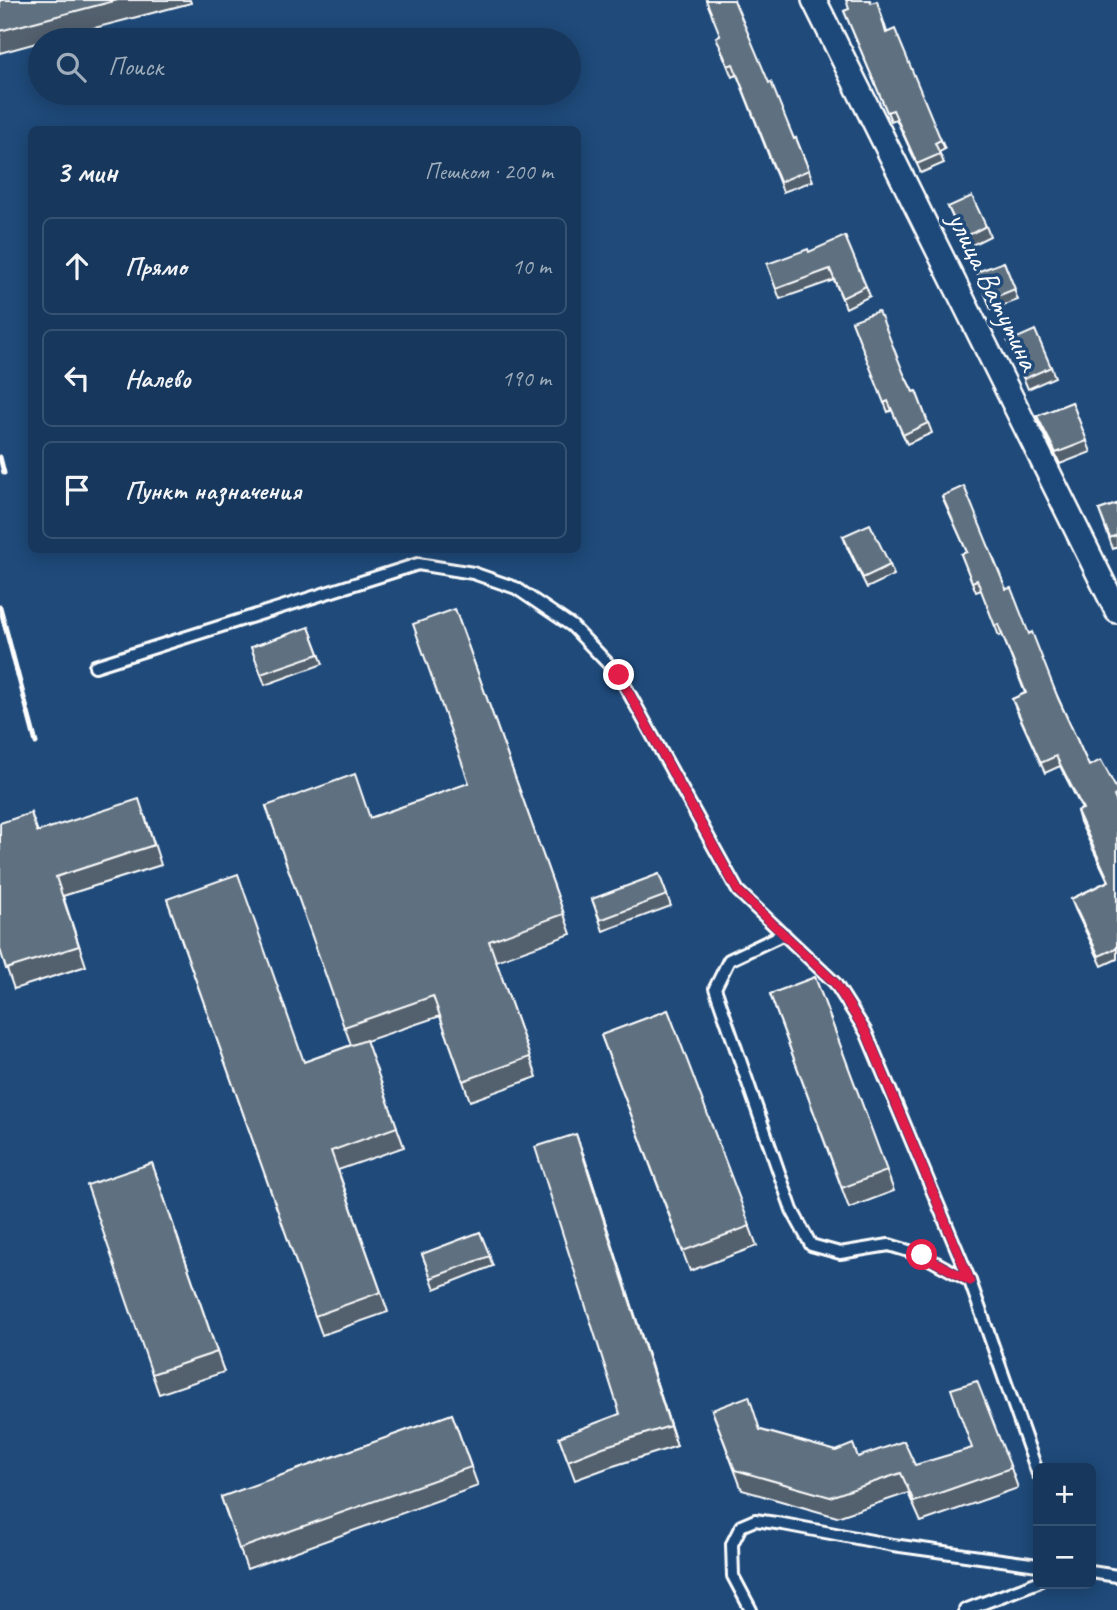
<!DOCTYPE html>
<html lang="ru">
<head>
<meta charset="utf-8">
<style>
	body { margin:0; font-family:Caveat,sans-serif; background:#203f62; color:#f1f3f6 }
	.controls { position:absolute; right:21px; bottom:21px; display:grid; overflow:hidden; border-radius:10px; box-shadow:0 4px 18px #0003 }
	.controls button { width:63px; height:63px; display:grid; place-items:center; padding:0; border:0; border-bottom:2px solid #365272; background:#17385c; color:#f1f3f6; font:35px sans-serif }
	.stop { position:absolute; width:21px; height:21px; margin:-16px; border:5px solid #e11d48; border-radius:50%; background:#fff }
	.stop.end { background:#e11d48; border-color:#fff; box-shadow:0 2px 7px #0008 }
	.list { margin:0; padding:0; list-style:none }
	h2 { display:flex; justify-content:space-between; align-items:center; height:91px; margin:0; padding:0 28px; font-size:30px }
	h2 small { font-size:23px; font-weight:400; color:#9eacbb }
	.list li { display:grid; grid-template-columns:46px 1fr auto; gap:21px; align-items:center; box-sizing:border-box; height:98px; margin:0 14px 14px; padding:0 14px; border:2px solid #365272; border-radius:10px }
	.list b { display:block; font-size:26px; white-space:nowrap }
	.list em { font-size:23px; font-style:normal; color:#9eacbb }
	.icon { flex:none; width:38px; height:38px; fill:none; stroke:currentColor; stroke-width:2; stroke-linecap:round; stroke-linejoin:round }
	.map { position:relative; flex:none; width:1117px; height:1610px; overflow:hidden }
	.search { position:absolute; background:#17385c; box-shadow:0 4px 18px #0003; left:28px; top:28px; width:553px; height:77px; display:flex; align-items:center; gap:18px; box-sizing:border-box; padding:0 24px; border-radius:38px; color:#9eacbb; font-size:26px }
	.panel { position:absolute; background:#17385c; box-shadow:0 4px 18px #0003; left:28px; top:126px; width:553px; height:427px; border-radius:10px }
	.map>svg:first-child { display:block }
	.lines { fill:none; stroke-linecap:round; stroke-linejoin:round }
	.service-casing { stroke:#fff; stroke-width:16 }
	.minor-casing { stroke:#fff; stroke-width:28 }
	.service { stroke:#1f4a7a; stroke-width:10 }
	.minor { stroke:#1f4a7a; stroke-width:23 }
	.rail { stroke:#fff; stroke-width:5 }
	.wall { fill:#52616e; stroke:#fff; stroke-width:2 }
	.shaded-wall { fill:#424f5a; stroke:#fff; stroke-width:2 }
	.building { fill:#5f7180; stroke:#fff; stroke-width:2 }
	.route { stroke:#e11d48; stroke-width:9 }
	.labels { text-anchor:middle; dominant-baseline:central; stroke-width:7; stroke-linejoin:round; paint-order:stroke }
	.street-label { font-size:30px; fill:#fff; stroke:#1f4a7a }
</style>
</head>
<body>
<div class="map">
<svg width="1117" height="1610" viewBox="0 0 1117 1610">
	<rect width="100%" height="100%" fill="#1f4a7a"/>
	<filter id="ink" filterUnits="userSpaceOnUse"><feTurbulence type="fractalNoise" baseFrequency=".0143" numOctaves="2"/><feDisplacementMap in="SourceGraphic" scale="14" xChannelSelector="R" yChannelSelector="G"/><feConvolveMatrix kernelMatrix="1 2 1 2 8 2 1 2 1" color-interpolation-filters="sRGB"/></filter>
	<g filter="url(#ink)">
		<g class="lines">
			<!-- service casing -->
			<g class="service-casing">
				<g id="service">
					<path d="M 95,666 L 418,564 L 473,573 L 516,588 L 572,626 L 619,675 L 738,891 L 835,983 L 866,1032 L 970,1281 L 1038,1474"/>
					<path d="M 784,934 L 729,960 L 715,988 L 792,1210 L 811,1245 L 840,1253 L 889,1245 L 922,1255 L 970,1281"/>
					<path d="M 1091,1572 L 1117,1576"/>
					<path d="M 751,1610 L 733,1576 L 732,1544 L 741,1526 L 755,1520 L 783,1524 L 893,1545 L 1038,1565"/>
					<path d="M 965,1610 L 1038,1582"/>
				</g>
			</g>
			<!-- minor casing -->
			<g class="minor-casing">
				<path id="minor" d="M 814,0 L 1117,611"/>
			</g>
			<!-- service -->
			<use href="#service" class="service"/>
			<!-- minor -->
			<use href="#minor" class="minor"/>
			<!-- rail -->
			<g class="rail">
				<path d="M 0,457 L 4,473"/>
				<path d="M 0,607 L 36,743"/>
			</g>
		</g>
		<!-- wall -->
		<g class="wall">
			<path d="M 0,0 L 190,0 L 191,3 L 48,40 L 40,40 L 40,42 L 0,53 Z"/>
			<path d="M 871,3 L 880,10 L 887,32 L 941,140 L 945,149 L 939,152 L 944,163 L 921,173 L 896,119 L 891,121 L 844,11 Z"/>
			<path d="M 720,35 L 769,83 L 794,139 L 796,138 L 813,181 L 783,192 L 737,75 L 732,77 L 720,47 Z"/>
			<path d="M 948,207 L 986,226 L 990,236 L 966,248 Z"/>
			<path d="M 809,252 L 866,286 L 870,296 L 846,308 L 834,280 L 780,299 L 767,264 Z"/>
			<path d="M 1004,262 L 1018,300 L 991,310 L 977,272 Z"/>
			<path d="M 852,321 L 904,374 L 913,392 L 916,391 L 932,433 L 907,444 L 892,410 L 888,412 Z"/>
			<path d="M 1008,342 L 1051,367 L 1055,377 L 1028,389 Z"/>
			<path d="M 1072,402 L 1091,452 L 1060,464 L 1041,426 L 1037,416 Z"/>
			<path d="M 942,496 L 1006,589 L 1029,634 L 1089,766 L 1117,790 L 1117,959 L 1102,966 L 1075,909 L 1071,899 L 1108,881 L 1080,822 L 1077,811 L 1082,809 L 1060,766 L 1045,773 L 1016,709 L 1012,699 L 1025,693 L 1002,634 L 999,636 L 981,590 L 976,592 L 961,554 L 967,552 Z"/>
			<path d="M 1117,504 L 1117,547 L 1113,549 L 1099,510 Z"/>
			<path d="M 843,536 L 890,565 L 894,575 L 867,588 L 847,547 Z"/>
			<path d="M 455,609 L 571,934 L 496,961 L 537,1077 L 470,1101 L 440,1016 L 366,1041 L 404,1147 L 338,1170 L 388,1312 L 322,1335 L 167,899 L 304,1062 L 351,1045 L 266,806 L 370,818 L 469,783 Z"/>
			<path d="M 309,627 L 323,664 L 265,685 L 251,647 Z"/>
			<path d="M 31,813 L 38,832 L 146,818 L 161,865 L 63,896 L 86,966 L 14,989 L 0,949 Z"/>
			<path d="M 659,874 L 671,906 L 603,931 L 592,899 Z"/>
			<path d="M 815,977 L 894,1191 L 849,1208 L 770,994 Z"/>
			<path d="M 668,1010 L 757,1246 L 690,1271 L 601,1035 Z"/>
			<path d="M 583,1153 L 677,1446 L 610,1467 L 575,1480 L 559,1437 L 620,1414 Z"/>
			<path d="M 152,1163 L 224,1372 L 159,1394 L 152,1374 Z"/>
			<path d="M 480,1232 L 493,1266 L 435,1289 L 422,1254 Z"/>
			<path d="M 712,1410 L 761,1430 L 858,1457 L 915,1465 L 1011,1468 L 1018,1488 L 921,1522 L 908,1493 L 837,1517 L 742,1490 Z"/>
			<path d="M 452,1414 L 478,1486 L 247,1569 L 221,1497 Z"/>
		</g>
		<!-- shaded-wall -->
		<path class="shaded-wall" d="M 576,1134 L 583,1153 L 677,1446 L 670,1426 Z"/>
		<!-- building -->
		<g class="building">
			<path d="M 0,0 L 118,0 L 0,31 Z"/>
			<path d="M 706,0 L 734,0 L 769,83 L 771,82 L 794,139 L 796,138 L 809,170 L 780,182 L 733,64 L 728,66 L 716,37 L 720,35 Z"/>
			<path d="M 846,0 L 870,0 L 871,3 L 877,1 L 886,33 L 895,29 L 941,140 L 935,143 L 940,154 L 917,164 L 893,110 L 887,112 L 844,11 L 849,9 Z"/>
			<path d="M 972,196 L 986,226 L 963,238 L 948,207 Z"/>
			<path d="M 845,236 L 866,286 L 842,298 L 830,269 L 776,289 L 767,264 L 808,249 L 809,252 Z"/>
			<path d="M 1004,262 L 1015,289 L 988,300 L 977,272 Z"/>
			<path d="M 878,311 L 880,316 L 881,316 L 904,374 L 913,392 L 916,391 L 928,423 L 903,435 L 888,401 L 884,403 L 852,321 Z"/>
			<path d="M 1035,330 L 1051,367 L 1024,379 L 1008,342 Z"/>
			<path d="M 1072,402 L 1087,441 L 1056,453 L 1037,416 Z"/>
			<path d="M 964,486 L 1006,589 L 1011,588 L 1029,634 L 1032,632 L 1058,698 L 1089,766 L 1101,760 L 1117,790 L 1117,794 L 1114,796 L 1117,803 L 1117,948 L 1099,956 L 1071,899 L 1109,881 L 1077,811 L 1083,809 L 1056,756 L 1041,763 L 1012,699 L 1026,693 L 998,624 L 995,626 L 977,580 L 972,582 L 961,554 L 967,552 L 942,496 Z"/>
			<path d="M 1117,504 L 1117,535 L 1110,538 L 1099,510 Z"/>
			<path d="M 870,524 L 890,565 L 863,578 L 843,536 Z"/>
			<path d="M 455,609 L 564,914 L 489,941 L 530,1057 L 463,1081 L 433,996 L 344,1027 L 266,806 L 355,774 L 370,818 L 469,783 L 413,624 Z"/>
			<path d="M 309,627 L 319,654 L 261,674 L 251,647 Z"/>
			<path d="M 139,799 L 154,845 L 56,877 L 79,946 L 6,969 L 0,949 L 0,823 L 31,813 L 37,832 Z"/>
			<path d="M 238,874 L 304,1062 L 366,1040 L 397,1127 L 331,1151 L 381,1292 L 315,1316 L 167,899 Z"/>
			<path d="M 659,874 L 667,895 L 600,920 L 592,899 Z"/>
			<path d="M 815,977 L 887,1171 L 842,1188 L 770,994 Z"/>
			<path d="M 668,1010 L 750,1226 L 683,1251 L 601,1035 Z"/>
			<path d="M 576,1134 L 670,1426 L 603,1447 L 568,1461 L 559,1437 L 620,1414 L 535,1147 Z"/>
			<path d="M 152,1163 L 217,1352 L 152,1374 L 87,1185 Z"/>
			<path d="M 480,1232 L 490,1256 L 431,1278 L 422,1254 Z"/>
			<path d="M 977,1381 L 1011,1468 L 914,1502 L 901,1473 L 830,1497 L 735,1470 L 712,1410 L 749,1396 L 760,1430 L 836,1451 L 853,1444 L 858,1457 L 904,1441 L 915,1465 L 972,1448 L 951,1389 Z"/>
			<path d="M 452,1414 L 471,1467 L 239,1549 L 221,1497 Z"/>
		</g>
	</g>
	<g class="lines" filter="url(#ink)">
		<!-- route -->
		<path class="route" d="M 619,675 L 738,891 L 835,983 L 866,1032 L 970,1281 L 922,1255"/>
	</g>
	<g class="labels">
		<!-- street labels -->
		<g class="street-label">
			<text transform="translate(994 291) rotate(64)">улица Ватутина</text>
		</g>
	</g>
</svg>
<div class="controls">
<button>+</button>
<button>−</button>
</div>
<div class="stop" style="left:922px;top:1255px"></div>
<div class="stop end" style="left:619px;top:675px"></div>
<div class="search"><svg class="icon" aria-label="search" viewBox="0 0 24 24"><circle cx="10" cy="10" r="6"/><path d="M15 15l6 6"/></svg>Поиск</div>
<section class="panel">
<h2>3 мин<small>Пешком · 200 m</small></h2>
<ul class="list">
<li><svg class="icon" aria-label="ahead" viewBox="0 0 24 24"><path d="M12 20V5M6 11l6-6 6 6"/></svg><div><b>Прямо</b></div><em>10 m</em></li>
<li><svg class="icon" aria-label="left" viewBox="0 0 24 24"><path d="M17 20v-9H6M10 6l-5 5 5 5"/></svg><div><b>Налево</b></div><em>190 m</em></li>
<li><svg class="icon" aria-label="arrive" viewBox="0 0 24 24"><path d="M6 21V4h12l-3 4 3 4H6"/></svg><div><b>Пункт назначения</b></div></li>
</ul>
</section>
</div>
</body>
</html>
